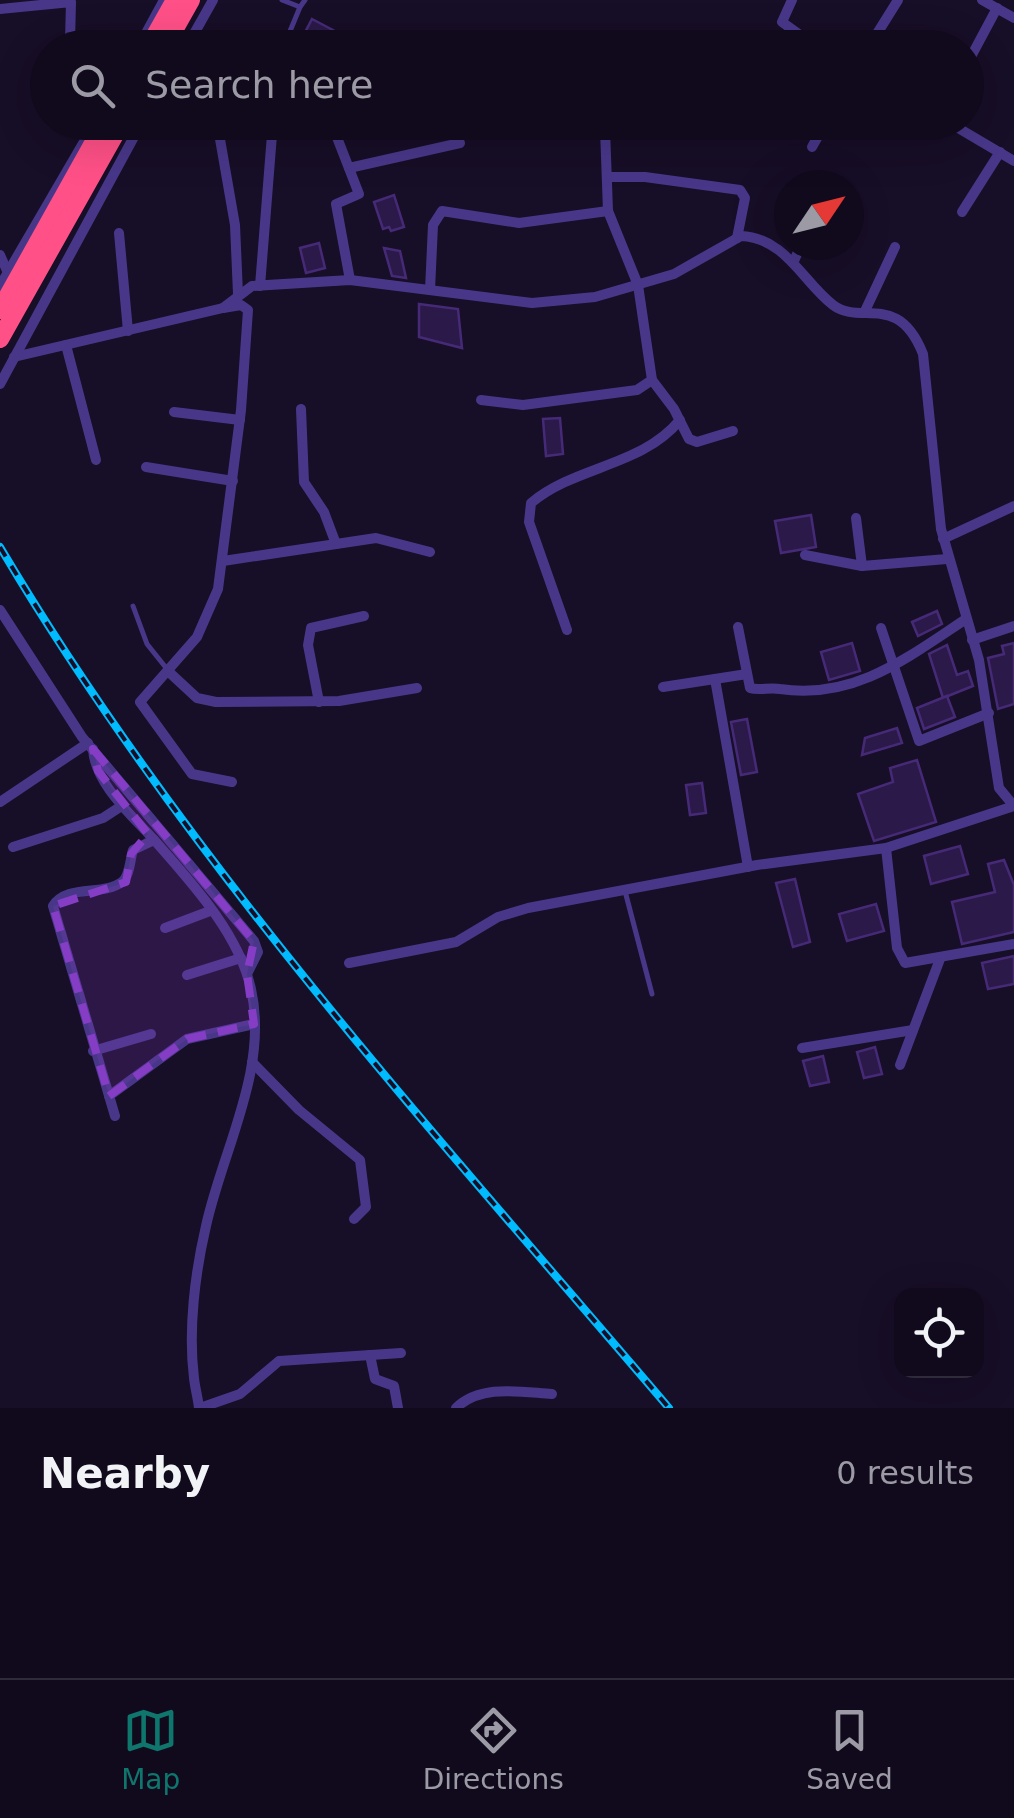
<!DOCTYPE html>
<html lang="en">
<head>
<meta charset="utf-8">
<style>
	body { margin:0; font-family:"DejaVu Sans",sans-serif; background:#1a1326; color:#f1f3f6 }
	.controls { position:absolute; right:30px; bottom:30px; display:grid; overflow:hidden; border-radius:20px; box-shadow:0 10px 40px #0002 }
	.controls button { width:90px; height:90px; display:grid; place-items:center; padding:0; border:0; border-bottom:2px solid #302b3b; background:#110a1d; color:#f1f3f6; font:50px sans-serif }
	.compass { position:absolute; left:774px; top:170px; width:90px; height:90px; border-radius:50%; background:#110a1d; box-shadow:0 10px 40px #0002; rotate:55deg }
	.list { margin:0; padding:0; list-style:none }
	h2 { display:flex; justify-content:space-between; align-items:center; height:130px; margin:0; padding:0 40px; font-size:42px }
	h2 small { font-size:32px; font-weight:400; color:#9c9aa4 }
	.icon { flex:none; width:55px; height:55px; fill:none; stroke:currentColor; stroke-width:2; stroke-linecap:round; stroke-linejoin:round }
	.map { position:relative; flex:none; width:1014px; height:1408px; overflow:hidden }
	.search { position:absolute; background:#110a1d; box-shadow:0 10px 40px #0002; left:30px; right:30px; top:30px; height:110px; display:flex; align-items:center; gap:25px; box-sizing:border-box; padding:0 35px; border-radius:55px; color:#9c9aa4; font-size:38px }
	.sheet { height:270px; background:#110a1d }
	nav { display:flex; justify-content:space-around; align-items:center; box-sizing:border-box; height:140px; border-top:2px solid #302b3b; background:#110a1d; font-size:28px; color:#9c9aa4 }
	nav a { display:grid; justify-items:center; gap:5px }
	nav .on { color:#0f766e }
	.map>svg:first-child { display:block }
	.building { fill:#2b1949; stroke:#462a77; stroke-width:2.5 }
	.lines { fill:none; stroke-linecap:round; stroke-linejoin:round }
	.lane { stroke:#483789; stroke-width:5 }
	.street { stroke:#483789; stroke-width:10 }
	.highway { stroke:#ff5087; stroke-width:18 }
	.rail-casing { stroke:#01bbff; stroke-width:8 }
	.rail { stroke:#170e27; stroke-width:4; stroke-dasharray:11; stroke-linecap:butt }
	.marked { fill:#853dc5; fill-opacity:0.2; stroke:#853dc5; stroke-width:8; stroke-dasharray:20 12; stroke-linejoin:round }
</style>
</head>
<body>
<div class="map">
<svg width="1014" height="1408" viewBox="0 0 1014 1408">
	<rect width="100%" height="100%" fill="#170e27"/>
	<!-- building -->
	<g class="building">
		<path d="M 312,19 L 367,48 L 307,48 L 299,44 Z"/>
		<path d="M 394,195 L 404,227 L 391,231 L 389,227 L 383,229 L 374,202 Z"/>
		<path d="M 319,243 L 325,268 L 306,273 L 300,248 Z"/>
		<path d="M 384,248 L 400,251 L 406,278 L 392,276 Z"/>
		<path d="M 419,304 L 458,309 L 462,348 L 419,337 Z"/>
		<path d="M 560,418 L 563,454 L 546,456 L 543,419 Z"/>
		<path d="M 811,515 L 816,547 L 781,553 L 775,521 Z"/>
		<path d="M 937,611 L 942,624 L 918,636 L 912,622 Z"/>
		<path d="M 852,643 L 860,671 L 829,680 L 821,652 Z"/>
		<path d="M 1014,643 L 1014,704 L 998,709 L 988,658 L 1004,654 L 1002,646 Z"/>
		<path d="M 947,645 L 957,675 L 968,671 L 973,686 L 943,698 L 929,654 Z"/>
		<path d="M 947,696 L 955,717 L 924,729 L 917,708 Z"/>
		<path d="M 747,719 L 757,772 L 741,775 L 731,722 Z"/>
		<path d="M 897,728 L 902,743 L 862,755 L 865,738 Z"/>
		<path d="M 917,760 L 936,822 L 874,841 L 858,794 L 893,782 L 890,768 Z"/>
		<path d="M 702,783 L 706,813 L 690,815 L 686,785 Z"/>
		<path d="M 960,846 L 968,874 L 931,884 L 924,856 Z"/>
		<path d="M 1004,860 L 1014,885 L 1014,932 L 962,944 L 952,902 L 995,892 L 988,864 Z"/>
		<path d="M 795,879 L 810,942 L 793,947 L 776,883 Z"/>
		<path d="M 876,904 L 884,931 L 847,941 L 839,914 Z"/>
		<path d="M 1014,956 L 1014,984 L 988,989 L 982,963 Z"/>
		<path d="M 875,1047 L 882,1074 L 864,1078 L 857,1052 Z"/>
		<path d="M 823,1056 L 829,1082 L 810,1086 L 803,1061 Z"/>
	</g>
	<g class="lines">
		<!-- lane -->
		<g class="lane">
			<path d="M 282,0 L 300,7 L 305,0"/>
			<path d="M 288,36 L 300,7"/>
			<path d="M 133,606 L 147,644 L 167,669"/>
			<path d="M 625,891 L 652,994"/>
		</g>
		<!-- street -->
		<g class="street">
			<path d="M 792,0 L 782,22 L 818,48"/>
			<path d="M 982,0 L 1014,18"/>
			<path d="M 0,9 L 71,2 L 70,41 L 91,48"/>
			<path d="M 138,48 L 164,0"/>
			<path d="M 186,48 L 213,0"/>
			<path d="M 868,48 L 898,0"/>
			<path d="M 966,66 L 997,8"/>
			<path d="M 217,122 L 235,225 L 238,294"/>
			<path d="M 331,122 L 359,194 L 336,204 L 350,280"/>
			<path d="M 948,122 L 1014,161"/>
			<path d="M 812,147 L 826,122"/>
			<path d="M 349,168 L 460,143"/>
			<path d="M 607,177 L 645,177 L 740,190 L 745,198 L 737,238"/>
			<path d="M 962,212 L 1000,152"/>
			<path d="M 119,233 L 128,331"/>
			<path d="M 0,255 L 8,273"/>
			<path d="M 794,261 L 801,245"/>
			<path d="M 0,286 L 85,140"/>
			<path d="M 260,286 L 273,122"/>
			<path d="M 430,290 L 433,225 L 442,211 L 519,223 L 608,211"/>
			<path d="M 223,308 L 252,286 L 350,280 L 532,303 L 595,297 L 674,274 L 741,236 C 786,238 802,281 833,305 C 861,326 898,291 923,354 L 941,529 L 979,660 L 999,788 L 1014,806"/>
			<path d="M 865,311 L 895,247"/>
			<path d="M 66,345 L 96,460"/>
			<path d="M 14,357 L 223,308 L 241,305 L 248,310 L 241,410 L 218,589 L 197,637 L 140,702 L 192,774 L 232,782"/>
			<path d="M 652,380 L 674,409 L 689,439 L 697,442 L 733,431"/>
			<path d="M 0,384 L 142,122"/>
			<path d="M 481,400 L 523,405 L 637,390 L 652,380 L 638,285 L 608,211 L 605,129 L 548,122"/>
			<path d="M 301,409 L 304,482 L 324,512 L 336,544"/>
			<path d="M 174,412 L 240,420"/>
			<path d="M 146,467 L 233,481"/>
			<path d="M 856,518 L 862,566"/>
			<path d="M 943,539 L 1014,506"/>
			<path d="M 805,555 L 862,566 L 947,559"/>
			<path d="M 223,561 L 376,538 L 430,552"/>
			<path d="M 0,610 L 82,737 L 254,941 L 258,952 L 247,974"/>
			<path d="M 738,627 L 750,688 C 759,691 769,687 780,689 C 854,700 907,658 966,619"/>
			<path d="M 881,628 L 919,741 L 989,713"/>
			<path d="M 567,630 L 529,522 L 531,503 C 577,465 641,467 680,420"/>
			<path d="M 972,640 L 1014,626"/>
			<path d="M 170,673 L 197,698 L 216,702 L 339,701 L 417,688"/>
			<path d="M 715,679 L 748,867"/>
			<path d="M 663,687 L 747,674"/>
			<path d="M 319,702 L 308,645 L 311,628 L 364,616"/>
			<path d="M 93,749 C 95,785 134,817 156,842 C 192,883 239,934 251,989 C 269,1069 223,1149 206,1226 C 195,1273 188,1330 194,1378 C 195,1388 198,1398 199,1408"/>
			<path d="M 0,802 L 88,743"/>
			<path d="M 13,847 L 103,818 L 123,805"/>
			<path d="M 886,848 L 897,948 L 905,963 L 1014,944"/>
			<path d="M 165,928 L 210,911"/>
			<path d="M 349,963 L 456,942 L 498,917 L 528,908 L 757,865 L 886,848 L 1014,806"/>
			<path d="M 187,975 L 241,958"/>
			<path d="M 802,1048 L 913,1030"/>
			<path d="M 93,1051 L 151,1034"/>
			<path d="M 252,1062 L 299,1110 L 360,1160 L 366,1207 L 354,1219"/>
			<path d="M 900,1065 L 940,959"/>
			<path d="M 109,1096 L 187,1039 L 254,1024"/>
			<path d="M 115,1116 L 53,906 C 67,884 103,896 122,882 C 130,876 130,859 133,850 L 154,840"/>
			<path d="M 370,1355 L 375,1379 L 394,1386 L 398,1408"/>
			<path d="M 200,1408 L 240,1394 L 279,1361 L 401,1353"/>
			<path d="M 456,1408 C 481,1384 520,1392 552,1394"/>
		</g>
		<!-- highway -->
		<g class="highway">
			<path d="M 148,48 L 175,0"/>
			<path d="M 164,48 L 191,0"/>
			<path d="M 0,310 L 105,122"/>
			<path d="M 0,339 L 122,122"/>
		</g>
		<!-- rail casing -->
		<g class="rail-casing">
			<path id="rail" d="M 0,547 C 185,860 434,1132 669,1408"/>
		</g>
		<!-- rail -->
		<use href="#rail" class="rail"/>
	</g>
	<!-- marked area -->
	<path class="marked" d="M 93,749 L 254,941 L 247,974 L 254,1024 L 187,1039 L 109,1096 L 53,906 L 126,882 L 131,854 L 148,834 L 98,771 Z"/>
</svg>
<div class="controls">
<button><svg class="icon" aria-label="locate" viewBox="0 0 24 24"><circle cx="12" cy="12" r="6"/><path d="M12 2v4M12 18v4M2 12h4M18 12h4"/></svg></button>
</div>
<svg class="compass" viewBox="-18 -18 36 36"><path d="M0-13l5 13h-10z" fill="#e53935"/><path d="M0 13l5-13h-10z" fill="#9c9aa4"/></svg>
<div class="search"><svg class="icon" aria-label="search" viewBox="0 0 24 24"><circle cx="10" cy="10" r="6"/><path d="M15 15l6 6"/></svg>Search here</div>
</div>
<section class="sheet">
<h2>Nearby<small>0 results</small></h2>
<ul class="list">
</ul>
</section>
<nav>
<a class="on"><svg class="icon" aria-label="map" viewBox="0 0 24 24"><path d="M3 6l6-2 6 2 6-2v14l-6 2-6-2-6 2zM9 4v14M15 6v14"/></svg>Map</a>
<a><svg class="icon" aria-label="directions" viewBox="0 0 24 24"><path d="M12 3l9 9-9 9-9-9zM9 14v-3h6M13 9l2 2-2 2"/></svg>Directions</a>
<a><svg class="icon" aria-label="saved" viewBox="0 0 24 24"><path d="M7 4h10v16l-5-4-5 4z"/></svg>Saved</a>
</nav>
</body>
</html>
